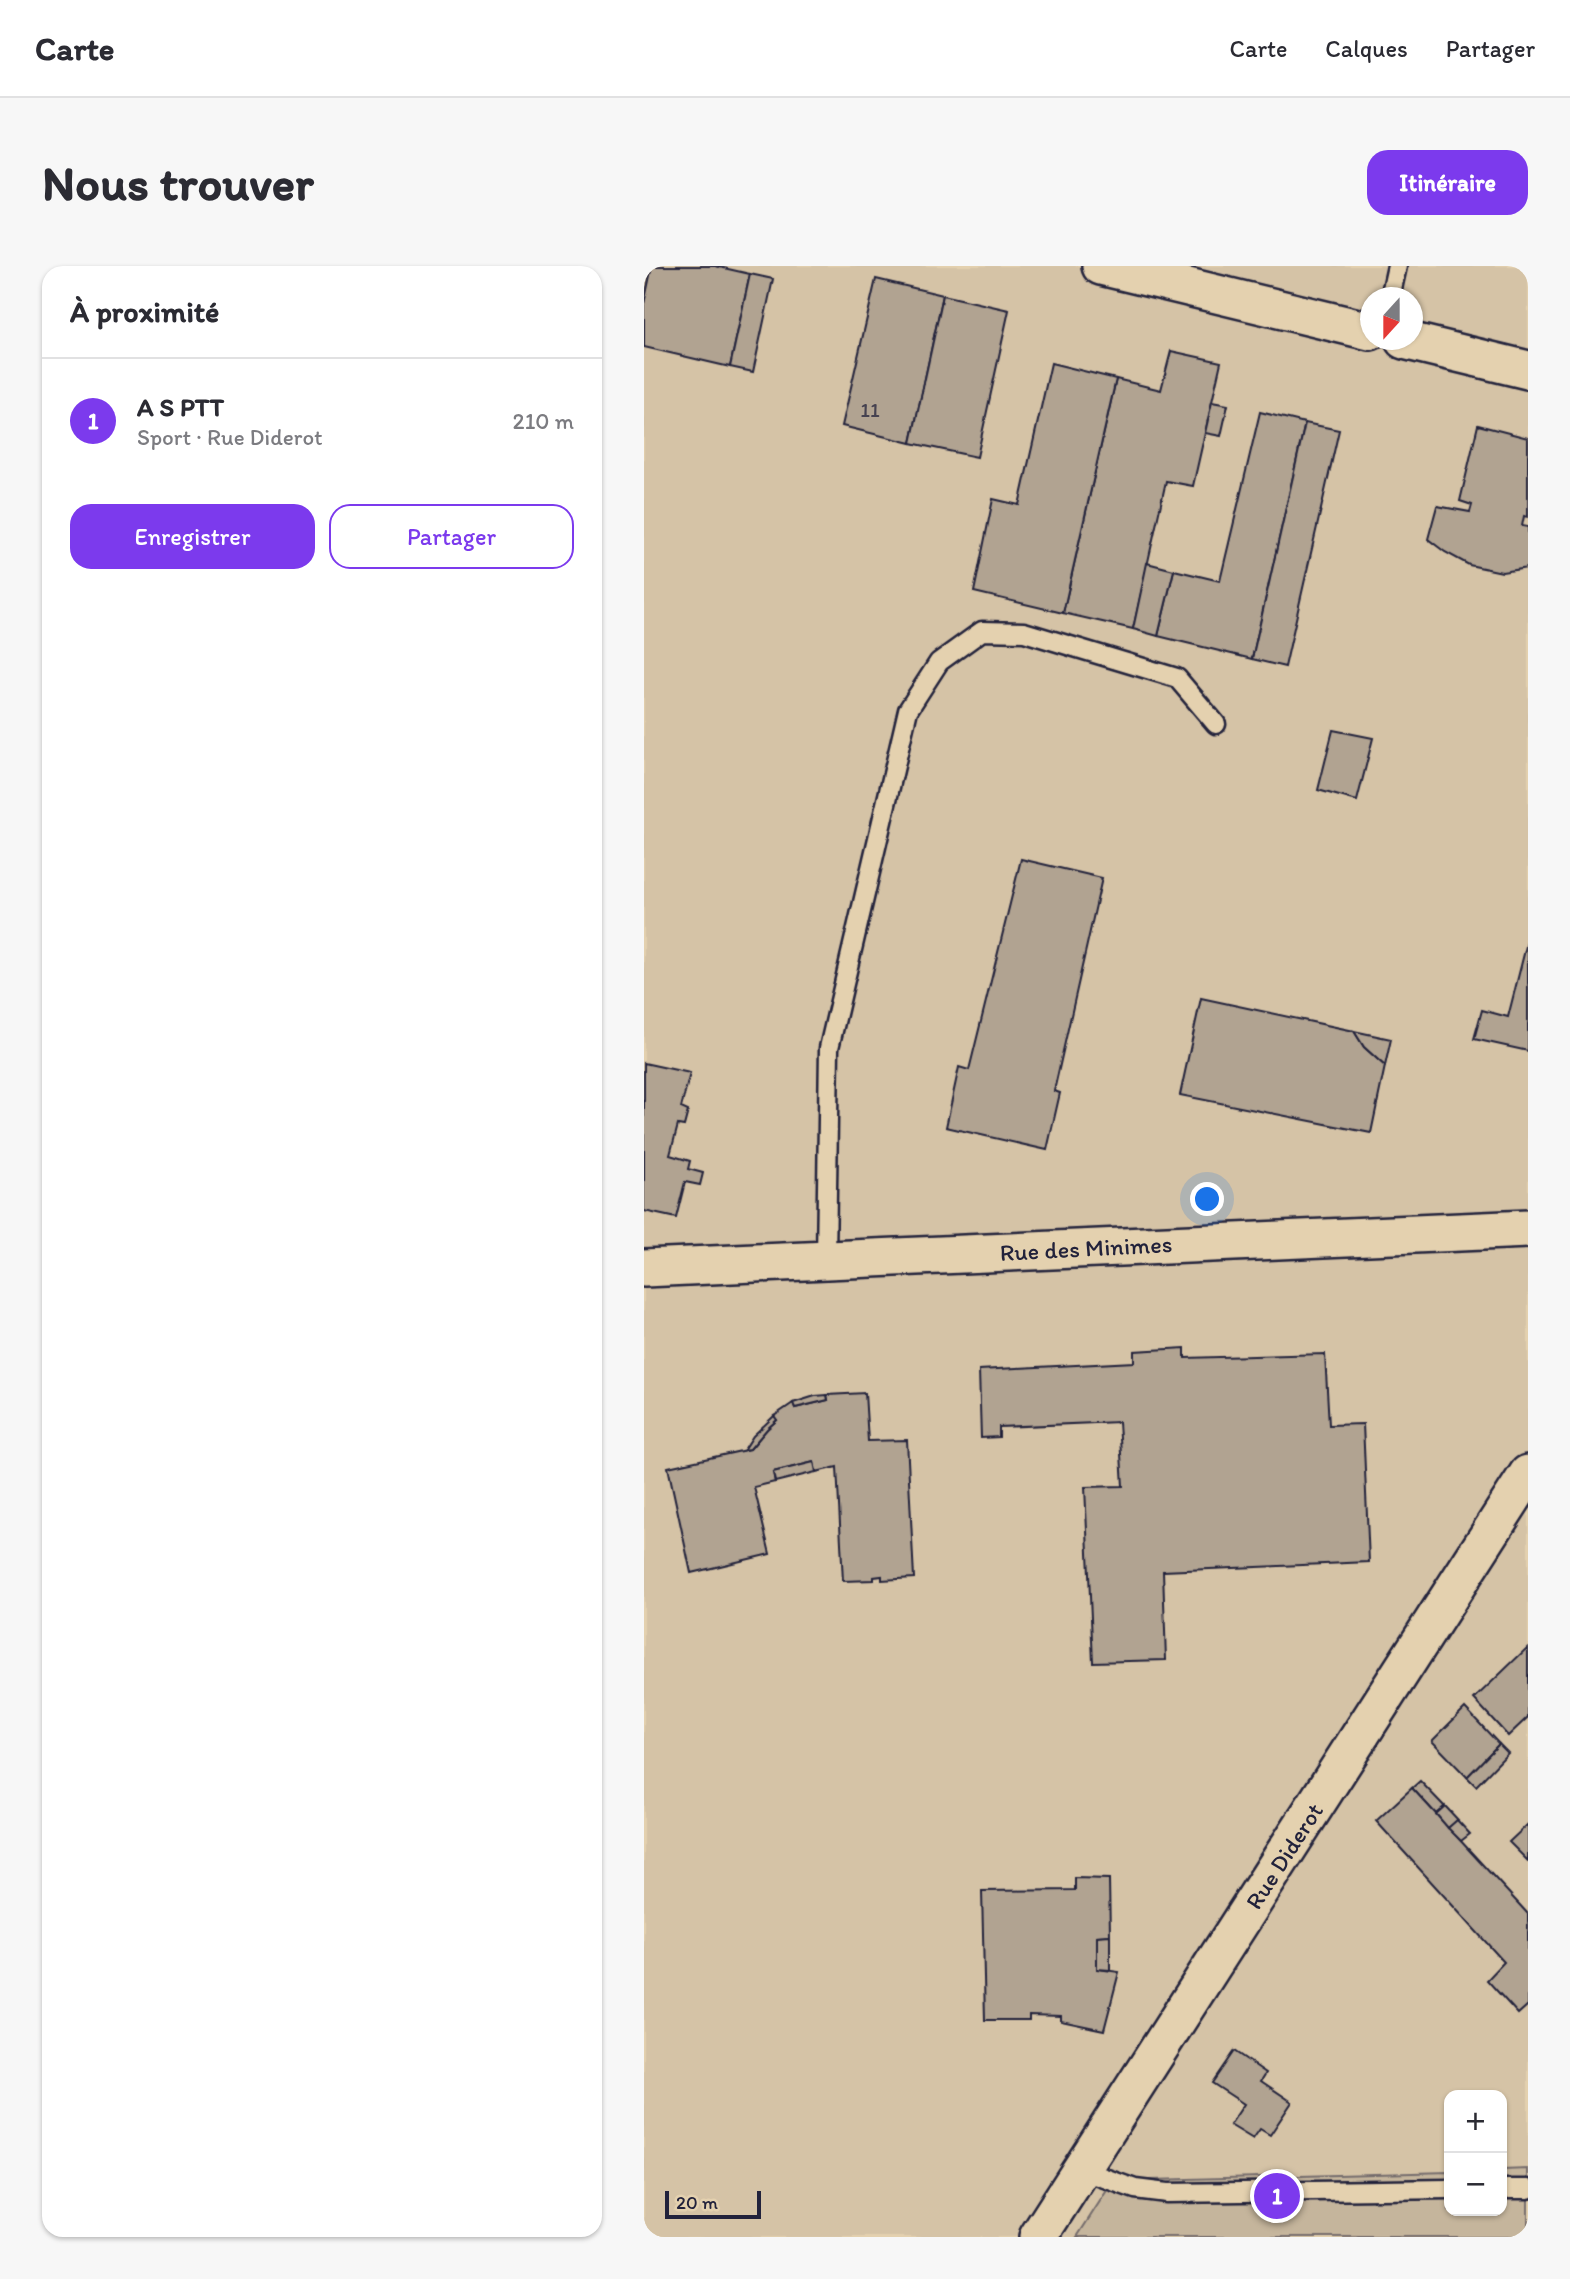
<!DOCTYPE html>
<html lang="fr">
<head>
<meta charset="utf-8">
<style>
	body { margin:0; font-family:Itim,sans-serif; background:#f7f7f7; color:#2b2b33 }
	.controls { position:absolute; right:21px; bottom:21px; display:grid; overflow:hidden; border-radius:14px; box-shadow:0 2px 5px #0004 }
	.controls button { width:63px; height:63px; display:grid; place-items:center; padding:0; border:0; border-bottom:2px solid #e1e1e2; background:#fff; color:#2b2b33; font:35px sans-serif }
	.compass { position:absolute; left:716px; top:21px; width:63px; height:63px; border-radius:50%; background:#fff; box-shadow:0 2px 5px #0004; rotate:201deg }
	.scale { position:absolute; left:21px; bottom:18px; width:96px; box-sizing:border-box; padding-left:7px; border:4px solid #22223b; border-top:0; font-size:19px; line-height:24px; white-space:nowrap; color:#22223b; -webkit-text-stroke:5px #e4d1af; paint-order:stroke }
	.you { position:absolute; left:564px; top:934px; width:24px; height:24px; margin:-18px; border:5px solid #fff; border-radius:50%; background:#1a73e8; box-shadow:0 0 0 10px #1a73e833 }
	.badge { display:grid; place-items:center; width:46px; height:46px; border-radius:50%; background:#7c3aed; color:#fff; font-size:23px; font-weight:700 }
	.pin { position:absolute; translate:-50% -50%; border:4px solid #fff; box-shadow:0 2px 7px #0006 }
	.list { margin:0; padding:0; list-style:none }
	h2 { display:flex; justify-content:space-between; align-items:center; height:91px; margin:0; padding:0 28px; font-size:30px }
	h2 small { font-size:23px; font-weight:400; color:#7c7c81 }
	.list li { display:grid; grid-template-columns:46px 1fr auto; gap:21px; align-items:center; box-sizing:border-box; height:126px; padding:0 28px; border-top:2px solid #e1e1e2 }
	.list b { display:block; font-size:26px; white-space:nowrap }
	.list p { margin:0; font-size:23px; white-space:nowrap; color:#7c7c81 }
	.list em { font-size:23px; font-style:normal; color:#7c7c81 }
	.actions { display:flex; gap:14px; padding:21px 28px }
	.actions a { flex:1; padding:16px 0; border:2px solid #7c3aed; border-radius:21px; text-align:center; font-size:24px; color:#7c3aed }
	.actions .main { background:#7c3aed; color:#fff }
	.map { position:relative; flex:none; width:884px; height:1971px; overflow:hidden; border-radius:21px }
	header { display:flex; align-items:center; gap:42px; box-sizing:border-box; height:98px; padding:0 35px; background:#fff; border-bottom:2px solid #e1e1e2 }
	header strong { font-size:33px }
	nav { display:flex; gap:38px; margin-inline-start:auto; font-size:24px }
	.intro { display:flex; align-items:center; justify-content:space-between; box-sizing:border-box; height:168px; padding:0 42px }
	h1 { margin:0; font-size:49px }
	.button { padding:18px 32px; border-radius:21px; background:#7c3aed; color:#fff; font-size:24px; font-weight:700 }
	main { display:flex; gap:42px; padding:0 42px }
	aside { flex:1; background:#fff; border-radius:21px; box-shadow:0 2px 5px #0004 }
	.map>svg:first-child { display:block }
	.built { fill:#d5c3a6; fill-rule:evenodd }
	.green { fill:#c5b59c; stroke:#746c6c; stroke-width:2 }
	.building { fill:#b1a391; stroke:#22223b; stroke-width:2 }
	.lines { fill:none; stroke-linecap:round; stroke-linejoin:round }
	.lane-casing { stroke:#22223b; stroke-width:23 }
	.street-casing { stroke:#22223b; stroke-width:42 }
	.lane { stroke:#e4d1af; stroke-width:18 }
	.street { stroke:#e4d1af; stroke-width:37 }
	.labels { text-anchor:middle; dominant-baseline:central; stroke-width:7; stroke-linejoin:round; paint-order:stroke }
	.number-label { font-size:21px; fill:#464250 }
	.street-label { font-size:24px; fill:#22223b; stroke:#e4d1af }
</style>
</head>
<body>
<header>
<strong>Carte</strong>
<nav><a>Carte</a><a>Calques</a><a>Partager</a></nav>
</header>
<div class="intro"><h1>Nous trouver</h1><a class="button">Itinéraire</a></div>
<main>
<aside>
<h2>À proximité<small></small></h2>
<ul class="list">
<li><span class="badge">1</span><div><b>A S PTT</b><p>Sport · Rue Diderot</p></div><em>210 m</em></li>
</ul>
<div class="actions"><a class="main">Enregistrer</a><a>Partager</a></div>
</aside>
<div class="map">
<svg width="884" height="1971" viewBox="0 0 884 1971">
	<rect width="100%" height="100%" fill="#e4d1af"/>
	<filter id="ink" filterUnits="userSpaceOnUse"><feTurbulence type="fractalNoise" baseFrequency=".0143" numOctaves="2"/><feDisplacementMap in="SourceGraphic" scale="14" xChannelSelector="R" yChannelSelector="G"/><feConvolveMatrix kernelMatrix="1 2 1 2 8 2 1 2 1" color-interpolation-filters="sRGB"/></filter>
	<g filter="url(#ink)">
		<!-- built -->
		<path class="built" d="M 0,0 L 884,0 L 884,1971 L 0,1971 ZM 726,32 L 768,32 L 768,74 L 726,74 ZM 805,1829 L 858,1829 L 858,1945 L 805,1945 Z"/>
		<!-- green -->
		<path class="green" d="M 884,1903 L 884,1971 L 433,1971 L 469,1915 L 805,1906 L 805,1945 L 858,1945 L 858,1904 Z"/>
		<!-- building -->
		<g class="building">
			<path d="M 0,0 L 8,0 L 0,38 Z"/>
			<path d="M 8,0 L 71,0 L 106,8 L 86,101 L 0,81 L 0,38 Z"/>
			<path d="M 106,8 L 129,13 L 109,106 L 86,101 Z"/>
			<path d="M 232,13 L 299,29 L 267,177 L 198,160 Z"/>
			<path d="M 299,29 L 365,44 L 333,191 L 267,177 Z"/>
			<path d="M 527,85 L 577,96 L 549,220 L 522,215 L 489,363 L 419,347 L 472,113 L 517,124 Z"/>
			<path d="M 407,97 L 472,113 L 419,347 L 330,326 L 349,233 L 375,239 Z"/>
			<path d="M 568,136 L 584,139 L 577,170 L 561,167 Z"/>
			<path d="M 616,146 L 661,157 L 608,393 L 514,370 L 530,304 L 576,315 Z"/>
			<path d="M 661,157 L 695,164 L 641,401 L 608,393 Z"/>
			<path d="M 834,159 L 884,172 L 884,251 L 880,250 L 878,260 L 884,261 L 884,302 L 858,306 L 825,299 L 801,286 L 784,273 L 793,240 L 826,246 L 828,239 L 816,235 Z"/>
			<path d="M 503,297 L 530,304 L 514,370 L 489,363 Z"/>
			<path d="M 689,464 L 729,472 L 713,535 L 674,524 Z"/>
			<path d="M 377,593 L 458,612 L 410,825 L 416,827 L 403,884 L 302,861 L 315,801 L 325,804 Z"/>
			<path d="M 884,672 L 884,785 L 830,773 L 838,744 L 864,751 Z"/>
			<path d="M 557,732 L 710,765 L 720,781 L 741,800 L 727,867 L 536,829 Z"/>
			<path d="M 710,765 L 747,773 L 741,800 L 720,781 Z"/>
			<path d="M 0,797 L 46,807 L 37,842 L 44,845 L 40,860 L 34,859 L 26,889 L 46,895 L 44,903 L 59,907 L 56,919 L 41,916 L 32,952 L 0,945 Z"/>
			<path d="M 541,1082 L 541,1092 L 681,1088 L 685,1159 L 719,1158 L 725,1296 L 519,1305 L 522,1394 L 449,1396 L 441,1221 L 479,1220 L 475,1156 L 355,1161 L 355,1171 L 337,1172 L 335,1104 L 490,1096 L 490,1085 Z"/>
			<path d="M 221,1127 L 224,1175 L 263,1174 L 270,1312 L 238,1314 L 238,1310 L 230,1311 L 230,1314 L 199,1315 L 193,1201 L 172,1206 L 170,1196 L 129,1206 L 131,1216 L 110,1221 L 126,1288 L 47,1307 L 24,1201 L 106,1183 L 123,1163 L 133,1154 L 130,1150 L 149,1137 L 151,1142 L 184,1134 L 183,1129 Z"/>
			<path d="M 183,1129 L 184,1134 L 151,1142 L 149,1137 L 171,1130 Z"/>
			<path d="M 130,1150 L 133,1154 L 123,1163 L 106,1183 L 100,1184 L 109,1170 Z"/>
			<path d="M 170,1196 L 172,1206 L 131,1216 L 129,1206 Z"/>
			<path d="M 884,1381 L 884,1451 L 864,1470 L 830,1433 Z"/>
			<path d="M 821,1442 L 855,1478 L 823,1511 L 788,1475 Z"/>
			<path d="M 855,1478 L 864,1487 L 832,1520 L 823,1511 Z"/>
			<path d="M 776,1515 L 801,1541 L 792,1548 L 768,1522 Z"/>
			<path d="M 768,1522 L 884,1648 L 884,1739 L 874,1748 L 843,1714 L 860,1696 L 732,1555 Z"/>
			<path d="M 801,1540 L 814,1554 L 804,1562 L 792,1548 Z"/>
			<path d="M 813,1554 L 826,1568 L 817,1575 L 804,1562 Z"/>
			<path d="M 884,1558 L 884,1595 L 865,1576 Z"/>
			<path d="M 431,1612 L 465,1613 L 466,1669 L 453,1670 L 453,1703 L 475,1706 L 460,1764 L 417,1755 L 417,1750 L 385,1749 L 385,1754 L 341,1754 L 338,1625 L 431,1624 Z"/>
			<path d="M 466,1669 L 466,1704 L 453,1703 L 453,1670 Z"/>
			<path d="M 590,1785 L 622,1807 L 617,1815 L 648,1836 L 626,1869 L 616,1863 L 609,1873 L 586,1859 L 600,1838 L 568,1817 Z"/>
		</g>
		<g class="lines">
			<!-- lane casing -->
			<g class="lane-casing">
				<g id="lane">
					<path d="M 746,32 L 753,0"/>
					<path d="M 182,994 L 185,782 L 264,444 L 295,396 L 338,365 L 380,366 L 533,412 L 572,458"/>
					<path d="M 438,1904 L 491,1923 L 523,1927 L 805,1923"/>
					<path d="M 858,1923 L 884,1923"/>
				</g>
			</g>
			<!-- street casing -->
			<g class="street-casing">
				<g id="street">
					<path d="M 457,0 L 726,65"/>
					<path d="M 760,74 L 884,104"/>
					<path d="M 0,1002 L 884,963"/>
					<path d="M 394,1971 L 884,1208"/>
				</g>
			</g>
			<!-- lane -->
			<use href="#lane" class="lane"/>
			<!-- street -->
			<use href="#street" class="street"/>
		</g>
	</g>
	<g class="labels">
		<!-- number labels -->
		<g class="number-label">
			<text x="226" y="143">11</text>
		</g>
		<!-- street labels -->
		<g class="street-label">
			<text transform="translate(442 982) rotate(-3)">Rue des Minimes</text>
			<text transform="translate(640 1590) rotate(-57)">Rue Diderot</text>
		</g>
	</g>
</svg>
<div class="controls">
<button>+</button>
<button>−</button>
</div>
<svg class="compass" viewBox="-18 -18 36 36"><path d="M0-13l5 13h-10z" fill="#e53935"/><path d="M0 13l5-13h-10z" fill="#7c7c81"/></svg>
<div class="scale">20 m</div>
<div class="you"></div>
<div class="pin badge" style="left:633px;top:1930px">1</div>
</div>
</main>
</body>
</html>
